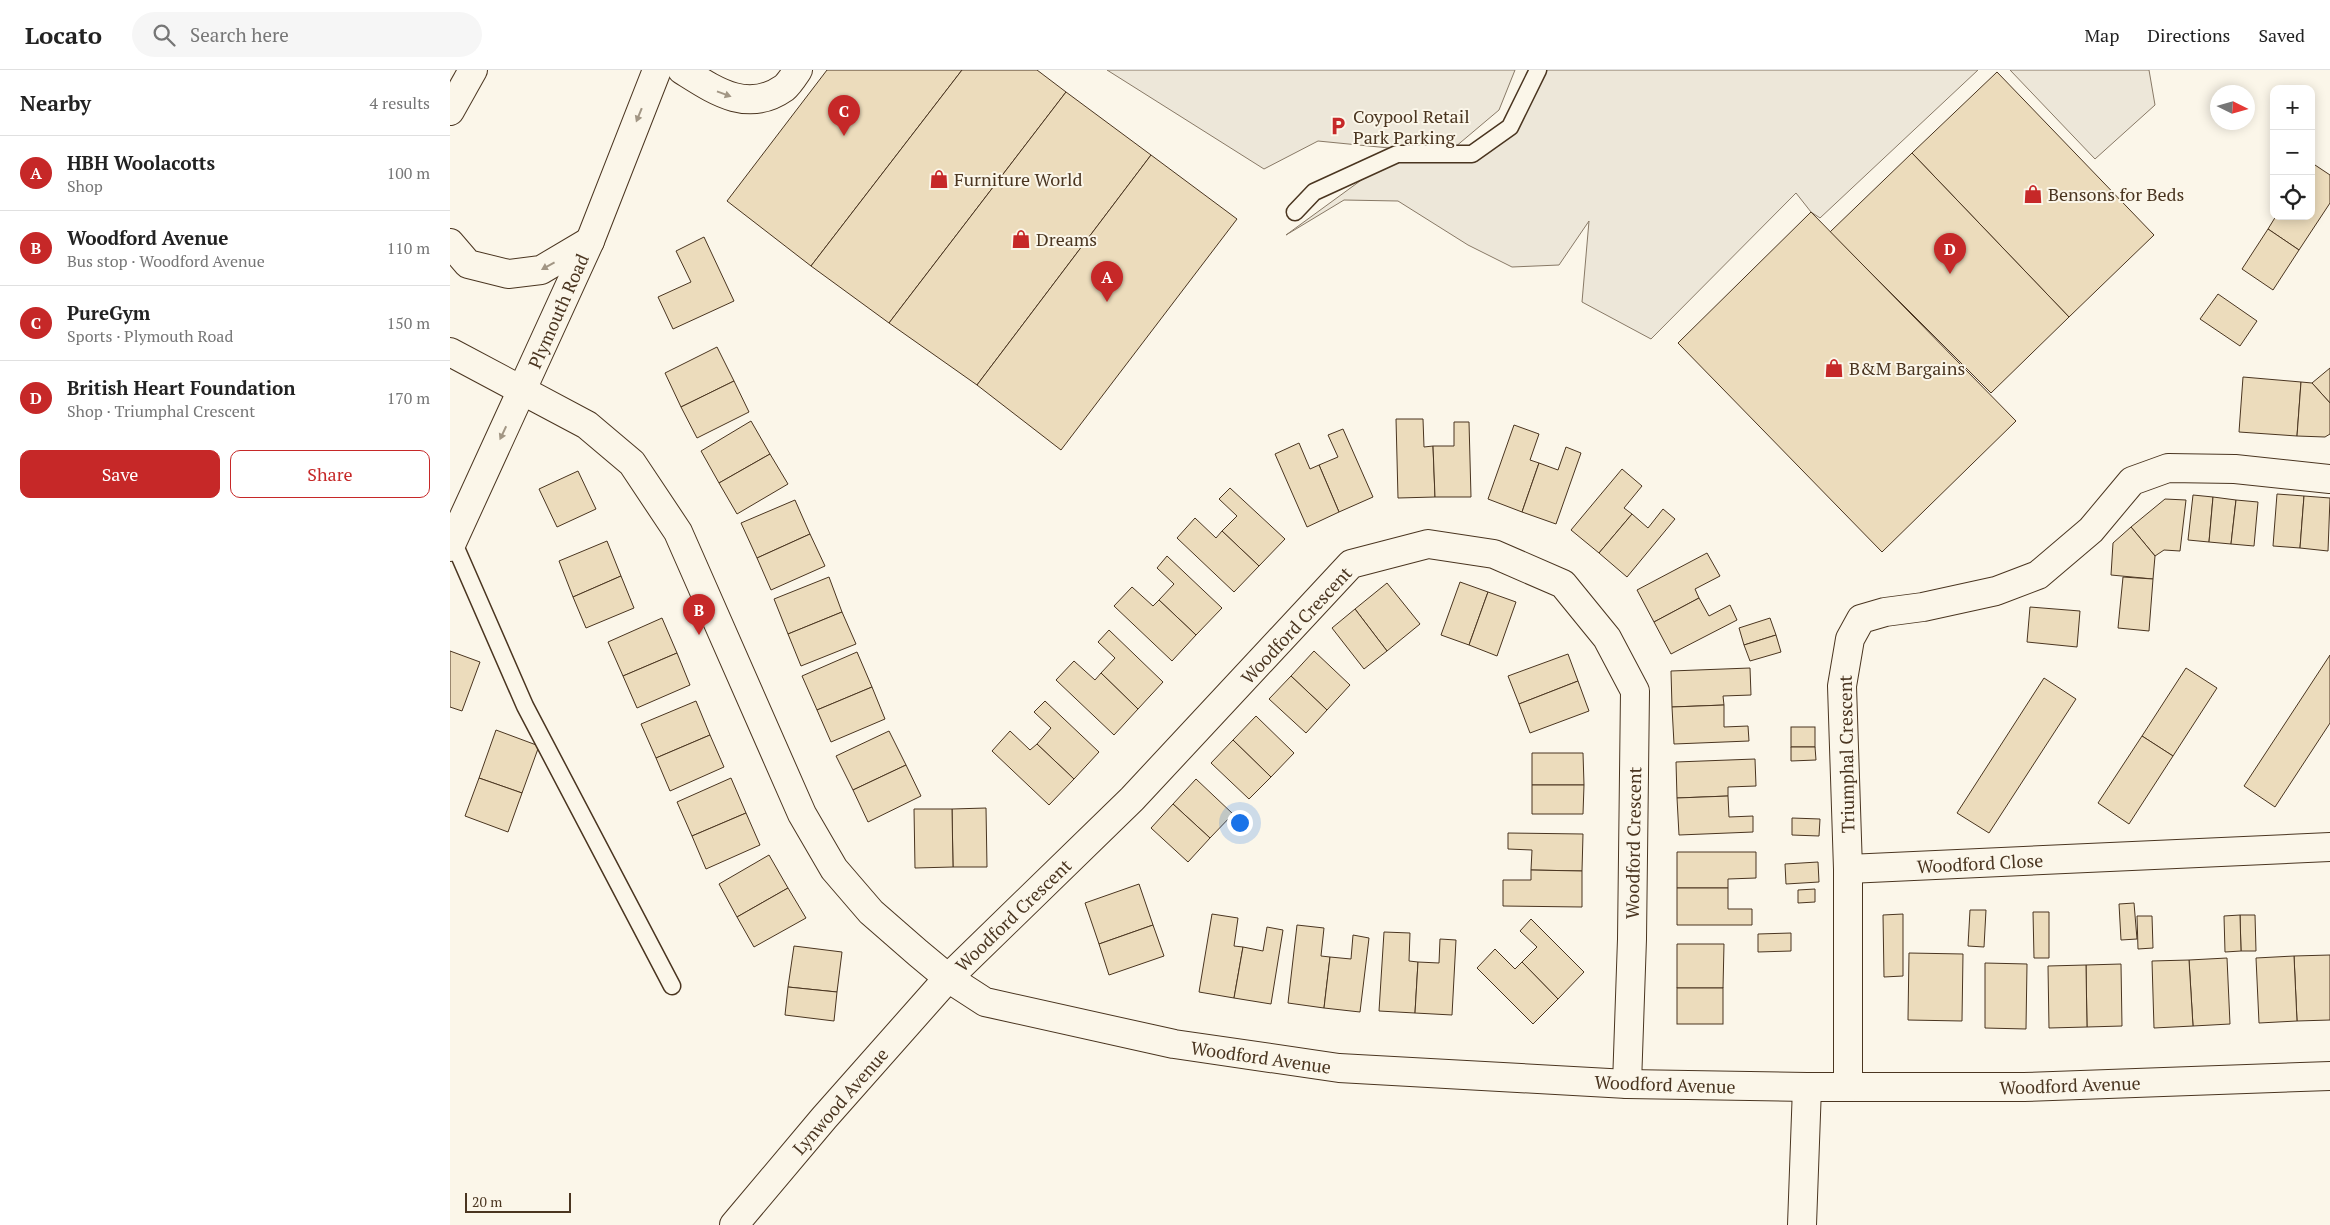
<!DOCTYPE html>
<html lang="en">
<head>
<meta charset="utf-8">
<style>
	body { margin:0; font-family:"PT Serif",serif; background:#f6f6f6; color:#222 }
	.controls { position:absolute; right:15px; top:15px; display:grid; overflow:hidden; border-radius:10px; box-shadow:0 2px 12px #0003 }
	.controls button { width:45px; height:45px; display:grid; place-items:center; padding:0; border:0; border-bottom:1px solid #e0e0e0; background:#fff; color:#222; font:25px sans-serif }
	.compass { position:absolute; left:1760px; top:15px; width:45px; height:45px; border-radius:50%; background:#fff; box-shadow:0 2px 12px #0003; rotate:95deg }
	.scale { position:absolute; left:15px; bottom:12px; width:106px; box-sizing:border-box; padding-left:5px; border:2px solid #4a3520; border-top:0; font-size:14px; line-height:18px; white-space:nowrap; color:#4a3520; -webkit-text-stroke:4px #fbf6e9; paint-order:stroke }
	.you { position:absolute; left:789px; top:752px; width:18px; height:18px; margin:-12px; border:4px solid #fff; border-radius:50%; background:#1a73e8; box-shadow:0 0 0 8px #1a73e833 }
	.badge { display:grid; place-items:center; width:32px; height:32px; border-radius:50%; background:#c62828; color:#fff; font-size:16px; font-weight:700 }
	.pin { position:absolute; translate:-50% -41px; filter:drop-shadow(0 1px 2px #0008) }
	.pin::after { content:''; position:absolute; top:26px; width:18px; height:15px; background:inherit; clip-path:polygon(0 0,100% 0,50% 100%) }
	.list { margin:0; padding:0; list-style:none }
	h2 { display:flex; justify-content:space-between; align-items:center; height:65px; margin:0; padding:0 20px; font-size:21px }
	h2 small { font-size:16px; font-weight:400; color:#767676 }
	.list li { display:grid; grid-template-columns:32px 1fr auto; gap:15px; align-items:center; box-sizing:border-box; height:75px; padding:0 20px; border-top:1px solid #e0e0e0 }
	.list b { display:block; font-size:19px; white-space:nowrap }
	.list p { margin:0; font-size:16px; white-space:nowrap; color:#767676 }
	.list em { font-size:16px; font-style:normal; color:#767676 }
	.actions { display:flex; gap:10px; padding:15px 20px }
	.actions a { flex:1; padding:11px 0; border:1px solid #c62828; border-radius:10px; text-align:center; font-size:18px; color:#c62828 }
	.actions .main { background:#c62828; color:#fff }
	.icon { flex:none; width:28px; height:28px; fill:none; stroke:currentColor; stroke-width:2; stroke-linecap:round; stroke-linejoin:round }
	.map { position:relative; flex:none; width:1880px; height:1155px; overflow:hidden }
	header { display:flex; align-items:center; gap:30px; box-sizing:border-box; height:70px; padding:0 25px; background:#fff; border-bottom:1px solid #e0e0e0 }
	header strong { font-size:24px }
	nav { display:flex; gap:28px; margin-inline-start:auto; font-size:18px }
	.search { width:350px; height:45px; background:#f6f6f6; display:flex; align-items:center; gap:12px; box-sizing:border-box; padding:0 18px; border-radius:28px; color:#767676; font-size:19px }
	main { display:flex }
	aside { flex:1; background:#fff }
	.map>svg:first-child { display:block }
	.parking { fill:#ede7d9; stroke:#887966 }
	.building { fill:#ecdcbc; stroke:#4a3520 }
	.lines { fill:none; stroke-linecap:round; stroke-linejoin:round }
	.lane-casing { stroke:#4a3520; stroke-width:19 }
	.street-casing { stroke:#4a3520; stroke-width:30 }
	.secondary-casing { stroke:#4a3520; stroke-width:30 }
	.lane { stroke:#fbf6e9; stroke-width:16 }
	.street { stroke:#fbf6e9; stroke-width:28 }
	.secondary { stroke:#fbf6e9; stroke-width:28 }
	.oneway { fill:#a29684 }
	.labels { text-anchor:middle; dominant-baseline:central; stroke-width:4; stroke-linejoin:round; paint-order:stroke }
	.poi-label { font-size:18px; fill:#4a3520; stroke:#fbf6e9; text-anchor:start }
	.street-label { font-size:18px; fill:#4a3520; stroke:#fbf6e9 }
</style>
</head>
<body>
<header>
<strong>Locato</strong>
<div class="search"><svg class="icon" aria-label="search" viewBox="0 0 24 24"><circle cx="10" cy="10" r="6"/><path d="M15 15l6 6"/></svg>Search here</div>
<nav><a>Map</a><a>Directions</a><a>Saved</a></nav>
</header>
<main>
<aside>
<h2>Nearby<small>4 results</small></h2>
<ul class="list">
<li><span class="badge">A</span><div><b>HBH Woolacotts</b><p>Shop</p></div><em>100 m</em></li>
<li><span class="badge">B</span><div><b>Woodford Avenue</b><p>Bus stop · Woodford Avenue</p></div><em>110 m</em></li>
<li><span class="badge">C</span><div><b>PureGym</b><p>Sports · Plymouth Road</p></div><em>150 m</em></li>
<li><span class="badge">D</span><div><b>British Heart Foundation</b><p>Shop · Triumphal Crescent</p></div><em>170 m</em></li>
</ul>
<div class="actions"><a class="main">Save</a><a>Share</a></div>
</aside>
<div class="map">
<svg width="1880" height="1155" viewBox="0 0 1880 1155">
	<rect width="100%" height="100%" fill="#fbf6e9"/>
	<!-- parking -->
	<g class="parking">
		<path d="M 657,0 L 1065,0 L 1049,40 L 998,83 L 1022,84 L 1060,57 L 1088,0 L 1528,0 L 1370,148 L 1361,142 L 1346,123 L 1201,269 L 1132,232 L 1139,151 L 1109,195 L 1062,197 L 1018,175 L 948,131 L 894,130 L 836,165 L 947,84 L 990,83 L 868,71 L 814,99 Z"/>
		<path d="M 1560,0 L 1699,0 L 1705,35 L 1645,89 Z"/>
	</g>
	<!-- building -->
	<g class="building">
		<path d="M 377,0 L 512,0 L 361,196 L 277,131 Z"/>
		<path d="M 512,0 L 587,0 L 616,22 L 439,253 L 361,196 Z"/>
		<path d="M 1547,2 L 1704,165 L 1619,247 L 1462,83 Z"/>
		<path d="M 616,22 L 701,85 L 527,315 L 439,253 Z"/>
		<path d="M 1462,83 L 1619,247 L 1541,323 L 1380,162 Z"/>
		<path d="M 701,85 L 787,149 L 611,380 L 527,315 Z"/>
		<path d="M 1862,93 L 1880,105 L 1880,133 L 1849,180 L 1818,159 L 1826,146 L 1861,146 Z"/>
		<path d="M 1361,142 L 1566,351 L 1432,482 L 1228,273 Z"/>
		<path d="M 1818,159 L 1849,180 L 1823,220 L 1792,199 Z"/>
		<path d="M 254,167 L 284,231 L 223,259 L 208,227 L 241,212 L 226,181 Z"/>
		<path d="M 1768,224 L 1807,251 L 1790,276 L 1750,249 Z"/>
		<path d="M 267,277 L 284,311 L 231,337 L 215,303 Z"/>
		<path d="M 1880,298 L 1880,333 L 1862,313 Z"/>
		<path d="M 1793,307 L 1851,312 L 1847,366 L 1789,362 Z"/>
		<path d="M 284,311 L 299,342 L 247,368 L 231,337 Z"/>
		<path d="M 1851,312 L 1862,313 L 1880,333 L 1880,364 L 1875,367 L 1847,366 Z"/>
		<path d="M 946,349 L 973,349 L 974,377 L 983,376 L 985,427 L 948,428 Z"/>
		<path d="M 301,351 L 320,384 L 269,413 L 251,381 Z"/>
		<path d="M 1004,352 L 1019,352 L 1021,427 L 985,427 L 983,376 L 1004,376 Z"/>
		<path d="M 1064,355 L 1089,364 L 1080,390 L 1089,393 L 1072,442 L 1038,429 Z"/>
		<path d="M 893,359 L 923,427 L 889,442 L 869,395 L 888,387 L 878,365 Z"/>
		<path d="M 849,373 L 860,399 L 869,395 L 889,442 L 857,457 L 825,384 Z"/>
		<path d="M 1116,377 L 1131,383 L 1106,454 L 1072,442 L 1089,393 L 1108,400 Z"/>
		<path d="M 320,384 L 338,414 L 287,444 L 269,413 Z"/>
		<path d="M 1172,399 L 1192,416 L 1174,438 L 1182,444 L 1149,483 L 1121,460 Z"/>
		<path d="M 128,401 L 146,439 L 107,457 L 89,419 Z"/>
		<path d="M 780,418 L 835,469 L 809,496 L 772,461 L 787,446 L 769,429 Z"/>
		<path d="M 1827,424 L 1854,426 L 1850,478 L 1823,476 Z"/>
		<path d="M 1743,425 L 1763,427 L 1759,472 L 1738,470 Z"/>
		<path d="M 1854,426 L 1880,428 L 1878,481 L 1850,478 Z"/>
		<path d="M 1763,427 L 1786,430 L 1781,474 L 1759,472 Z"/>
		<path d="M 1715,429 L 1736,430 L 1730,481 L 1714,480 L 1705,486 L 1681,457 Z"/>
		<path d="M 345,430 L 360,464 L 307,488 L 291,453 Z"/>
		<path d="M 1786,430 L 1808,432 L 1804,476 L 1781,474 Z"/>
		<path d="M 1213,439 L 1225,449 L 1177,507 L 1149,483 L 1182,444 L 1198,458 Z"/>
		<path d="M 745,448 L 766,468 L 772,461 L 809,496 L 784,522 L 727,468 Z"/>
		<path d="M 1681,457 L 1705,486 L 1703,509 L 1661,505 L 1663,473 Z"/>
		<path d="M 360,464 L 375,496 L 321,520 L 307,488 Z"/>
		<path d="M 157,471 L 171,506 L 123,527 L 109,491 Z"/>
		<path d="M 1257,483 L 1270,506 L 1245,519 L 1249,528 L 1204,552 L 1187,520 Z"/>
		<path d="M 717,486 L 772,538 L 746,565 L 709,530 L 724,514 L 707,498 Z"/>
		<path d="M 171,506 L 184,538 L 136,558 L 123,527 Z"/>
		<path d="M 379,507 L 392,542 L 338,564 L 324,529 Z"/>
		<path d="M 1673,507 L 1703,509 L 1699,561 L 1668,558 Z"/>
		<path d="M 1010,512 L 1038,522 L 1019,575 L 991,565 Z"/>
		<path d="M 937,513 L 970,554 L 937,581 L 905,539 Z"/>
		<path d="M 682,517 L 703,536 L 709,530 L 746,565 L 722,591 L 664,536 Z"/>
		<path d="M 1038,522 L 1066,532 L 1047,586 L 1019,575 Z"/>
		<path d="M 1249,528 L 1259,546 L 1280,535 L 1287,550 L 1221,584 L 1204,552 Z"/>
		<path d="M 1580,537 L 1630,541 L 1627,577 L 1577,572 Z"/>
		<path d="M 905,539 L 937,581 L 914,599 L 882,558 Z"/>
		<path d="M 392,542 L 406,574 L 351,596 L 338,564 Z"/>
		<path d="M 212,548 L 227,583 L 173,606 L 158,572 Z"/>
		<path d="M 1320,548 L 1326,565 L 1294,575 L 1289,558 Z"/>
		<path d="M 659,560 L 713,612 L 688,639 L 651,603 L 665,588 L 648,572 Z"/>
		<path d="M 1326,565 L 1331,582 L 1300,591 L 1294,575 Z"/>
		<path d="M 0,581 L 30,592 L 12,641 L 0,637 Z"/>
		<path d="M 864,581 L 900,615 L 877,640 L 841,606 Z"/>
		<path d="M 407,582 L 422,617 L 367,640 L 352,606 Z"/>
		<path d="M 227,583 L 240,615 L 187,638 L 173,606 Z"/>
		<path d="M 1118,584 L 1128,611 L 1069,634 L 1058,606 Z"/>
		<path d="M 1880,585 L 1880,653 L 1825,737 L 1794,716 Z"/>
		<path d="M 624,591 L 645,610 L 651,603 L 688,639 L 664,665 L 606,610 Z"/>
		<path d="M 1300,598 L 1301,625 L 1273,626 L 1274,635 L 1222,637 L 1221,601 Z"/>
		<path d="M 1736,598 L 1767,618 L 1723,686 L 1692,666 Z"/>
		<path d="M 841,606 L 877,640 L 856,663 L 819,629 Z"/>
		<path d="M 1594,608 L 1626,629 L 1539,763 L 1507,743 Z"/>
		<path d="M 1128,611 L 1139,641 L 1080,663 L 1069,634 Z"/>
		<path d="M 422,617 L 435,649 L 381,672 L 367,640 Z"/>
		<path d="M 246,631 L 260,665 L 206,688 L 191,654 Z"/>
		<path d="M 595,631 L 649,682 L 624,709 L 587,674 L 601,658 L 584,642 Z"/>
		<path d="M 1274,635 L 1274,657 L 1298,656 L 1299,671 L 1224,674 L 1222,637 Z"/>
		<path d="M 806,646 L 844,683 L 821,707 L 783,670 Z"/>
		<rect x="1341" y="657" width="24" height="20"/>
		<path d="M 46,660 L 89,676 L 72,723 L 29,708 Z"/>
		<path d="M 439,661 L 456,695 L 403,720 L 386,686 Z"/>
		<path d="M 560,661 L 580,680 L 587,674 L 624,709 L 599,735 L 542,681 Z"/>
		<path d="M 260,665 L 274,697 L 220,721 L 206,688 Z"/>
		<path d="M 1692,666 L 1723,686 L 1679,754 L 1648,733 Z"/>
		<path d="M 783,670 L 821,707 L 799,729 L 761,693 Z"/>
		<path d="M 1341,677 L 1365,677 L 1366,690 L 1341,691 Z"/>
		<path d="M 1082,683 L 1133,683 L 1134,715 L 1082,715 Z"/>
		<path d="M 1305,689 L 1306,716 L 1278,717 L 1278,726 L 1227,728 L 1226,692 Z"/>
		<path d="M 456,695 L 471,726 L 418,752 L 403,720 Z"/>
		<path d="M 29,708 L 72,723 L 58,762 L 15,746 Z"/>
		<path d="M 281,708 L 296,743 L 242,766 L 227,732 Z"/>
		<path d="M 746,709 L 783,744 L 760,768 L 723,734 Z"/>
		<path d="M 1082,715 L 1134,715 L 1133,744 L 1082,744 Z"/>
		<path d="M 1278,726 L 1279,747 L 1303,746 L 1303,762 L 1229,765 L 1227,728 Z"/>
		<path d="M 723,734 L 760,768 L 738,792 L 701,758 Z"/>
		<path d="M 536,738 L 537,797 L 503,797 L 502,739 Z"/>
		<path d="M 464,739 L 502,739 L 503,797 L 465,798 Z"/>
		<path d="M 296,743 L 310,775 L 256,799 L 242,766 Z"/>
		<path d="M 1342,748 L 1370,749 L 1369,766 L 1342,765 Z"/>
		<path d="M 1058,763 L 1133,764 L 1132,801 L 1081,800 L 1082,780 L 1058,779 Z"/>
		<path d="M 1227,782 L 1306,782 L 1306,808 L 1278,809 L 1278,818 L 1227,818 Z"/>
		<path d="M 319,785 L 338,818 L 287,847 L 269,814 Z"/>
		<path d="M 1368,792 L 1369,812 L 1336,814 L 1335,794 Z"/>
		<path d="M 1081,800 L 1132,801 L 1132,837 L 1053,836 L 1053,810 L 1081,810 Z"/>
		<path d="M 689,814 L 703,855 L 649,874 L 635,833 Z"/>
		<path d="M 338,818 L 356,848 L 304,877 L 287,847 Z"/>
		<path d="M 1227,818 L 1278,818 L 1278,839 L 1302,839 L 1302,855 L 1227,855 Z"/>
		<path d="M 1365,819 L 1365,832 L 1348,833 L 1348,820 Z"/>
		<path d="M 1684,833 L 1687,869 L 1671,870 L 1669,834 Z"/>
		<path d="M 1520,840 L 1536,840 L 1534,877 L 1518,876 Z"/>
		<path d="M 1583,842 L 1599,842 L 1599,888 L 1584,888 Z"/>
		<path d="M 762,844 L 788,848 L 784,876 L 793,877 L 784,928 L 749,922 Z"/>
		<path d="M 1453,844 L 1453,906 L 1434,907 L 1433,845 Z"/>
		<path d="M 1790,845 L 1805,845 L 1806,881 L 1791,881 Z"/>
		<path d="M 1790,845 L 1791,881 L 1775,882 L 1774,846 Z"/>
		<path d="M 1687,846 L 1702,846 L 1703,878 L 1688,879 Z"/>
		<path d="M 1081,849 L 1134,902 L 1108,929 L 1072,892 L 1087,877 L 1070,861 Z"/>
		<path d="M 703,855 L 714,886 L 659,905 L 649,874 Z"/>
		<path d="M 847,855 L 874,858 L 871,886 L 880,887 L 874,938 L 838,933 Z"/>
		<path d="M 817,857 L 833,860 L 821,934 L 784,928 L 793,877 L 813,881 Z"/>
		<path d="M 934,862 L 960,863 L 959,891 L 968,892 L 965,943 L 929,941 Z"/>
		<path d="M 1341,863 L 1341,881 L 1308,882 L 1308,864 Z"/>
		<path d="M 903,865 L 919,868 L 910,942 L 874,938 L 880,887 L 901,889 Z"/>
		<path d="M 990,869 L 1006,870 L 1002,945 L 965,943 L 968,892 L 989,893 Z"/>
		<path d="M 1227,874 L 1274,874 L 1273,918 L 1227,918 Z"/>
		<path d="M 344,876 L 392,882 L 387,922 L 338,917 Z"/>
		<path d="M 1045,879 L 1065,899 L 1072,892 L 1108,929 L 1083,954 L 1027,898 Z"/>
		<path d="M 1459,883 L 1513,884 L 1512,951 L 1458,950 Z"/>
		<path d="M 1880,885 L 1880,950 L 1847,951 L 1844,886 Z"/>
		<path d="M 1844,886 L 1847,951 L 1809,953 L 1806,888 Z"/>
		<path d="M 1777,888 L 1780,954 L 1743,956 L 1739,890 Z"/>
		<path d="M 1739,890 L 1743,956 L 1704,958 L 1702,891 Z"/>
		<path d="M 1535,893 L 1577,894 L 1576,959 L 1535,958 Z"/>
		<path d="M 1671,894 L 1672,956 L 1637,957 L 1636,895 Z"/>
		<path d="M 1636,895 L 1637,957 L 1599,958 L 1598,896 Z"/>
		<path d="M 338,917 L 387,922 L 384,951 L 335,945 Z"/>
		<rect x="1227" y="918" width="46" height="36"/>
	</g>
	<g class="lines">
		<!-- lane casing -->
		<g class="lane-casing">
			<g id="lane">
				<path d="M 845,142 L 864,122 L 947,84 L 1022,84 L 1060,57 L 1088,0"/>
				<path d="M 3,471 L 75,636 L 222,916"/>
			</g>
		</g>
		<!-- street casing -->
		<g class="street-casing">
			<g id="street">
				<path d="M 232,0 C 264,20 297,44 334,18 C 339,14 344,6 348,0"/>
				<path d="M 0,282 L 137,355 L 182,393 L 228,462 L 352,744 L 384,799 L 421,842 L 468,883 L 498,908 L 535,932 L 724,974 L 889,998 L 1177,1014 L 1357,1017 L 1574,1017 L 1880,1006"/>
				<path d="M 1398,799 L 1880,777"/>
				<path d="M 1398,1017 L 1398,799 L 1392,616 L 1400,569 L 1411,549 L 1435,542 L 1473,537 L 1546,521 L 1588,505 L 1641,460 L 1682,411 L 1718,398 L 1785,399 L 1880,409"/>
				<path d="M 284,1155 L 374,1048 L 498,908 L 682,729 L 901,494 L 978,474 L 1044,484 L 1113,514 L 1157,568 L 1185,621 L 1182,869 L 1177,1014"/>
				<path d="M 1352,1155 L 1357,1017"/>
			</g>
		</g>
		<!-- secondary casing -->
		<g class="secondary-casing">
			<g id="secondary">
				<path d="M 0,41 L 23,0"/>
				<path d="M 0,173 L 18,194 L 58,204 L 91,200 L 140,171"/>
				<path d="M 0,477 L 140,171 L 207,0"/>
			</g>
		</g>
		<!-- lane -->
		<use href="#lane" class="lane"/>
		<!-- street -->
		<use href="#street" class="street"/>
		<!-- secondary -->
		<use href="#secondary" class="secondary"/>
	</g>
	<!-- one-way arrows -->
	<defs><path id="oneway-solid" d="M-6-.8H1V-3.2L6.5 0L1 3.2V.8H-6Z" transform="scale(1.25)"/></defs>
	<g class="oneway">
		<use href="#oneway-solid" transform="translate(274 24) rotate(20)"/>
		<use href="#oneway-solid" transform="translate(189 45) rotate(112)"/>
		<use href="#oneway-solid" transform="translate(98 196) rotate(151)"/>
		<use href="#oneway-solid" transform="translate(53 363) rotate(115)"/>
	</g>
	<!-- icons -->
	<defs>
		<g id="parking-bare" transform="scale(1.5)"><path d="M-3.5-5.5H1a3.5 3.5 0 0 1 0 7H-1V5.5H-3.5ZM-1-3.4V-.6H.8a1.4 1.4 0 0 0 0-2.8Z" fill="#c62828" stroke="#fbf6e9" stroke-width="2.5" paint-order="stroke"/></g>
		<g id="shop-bare" transform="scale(1.5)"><path d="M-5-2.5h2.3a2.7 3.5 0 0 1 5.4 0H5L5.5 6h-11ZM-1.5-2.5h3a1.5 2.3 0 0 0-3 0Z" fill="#c62828" stroke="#fbf6e9" stroke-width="2.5" paint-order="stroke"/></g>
	</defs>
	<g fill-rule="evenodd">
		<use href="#parking-bare" x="888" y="56"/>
		<use href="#shop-bare" x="489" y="109"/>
		<use href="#shop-bare" x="1583" y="124"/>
		<use href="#shop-bare" x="571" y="169"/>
		<use href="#shop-bare" x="1384" y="298"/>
	</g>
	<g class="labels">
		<!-- poi labels -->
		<g class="poi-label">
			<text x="903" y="46">Coypool Retail<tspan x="903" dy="21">Park Parking</tspan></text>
			<text x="504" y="109">Furniture World</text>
			<text x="1598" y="124">Bensons for Beds</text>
			<text x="586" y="169">Dreams</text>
			<text x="1399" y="298">B&amp;M Bargains</text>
		</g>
		<!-- street labels -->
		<g class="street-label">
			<text transform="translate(108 241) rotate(-66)">Plymouth Road</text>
			<text transform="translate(846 555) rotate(-47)">Woodford Crescent</text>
			<text transform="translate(1396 684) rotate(-91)">Triumphal Crescent</text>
			<text transform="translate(1183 773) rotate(-89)">Woodford Crescent</text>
			<text transform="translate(1530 793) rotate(-3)">Woodford Close</text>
			<text transform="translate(563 845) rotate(-44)">Woodford Crescent</text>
			<text transform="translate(811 987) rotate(8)">Woodford Avenue</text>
			<text transform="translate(1215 1014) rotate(2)">Woodford Avenue</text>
			<text transform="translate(1620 1015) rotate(-2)">Woodford Avenue</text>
			<text transform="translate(390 1031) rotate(-49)">Lynwood Avenue</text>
		</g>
	</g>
</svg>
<div class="controls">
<button>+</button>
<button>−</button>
<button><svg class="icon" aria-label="locate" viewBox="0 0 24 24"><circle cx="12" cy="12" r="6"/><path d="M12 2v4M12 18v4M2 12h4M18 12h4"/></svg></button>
</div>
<svg class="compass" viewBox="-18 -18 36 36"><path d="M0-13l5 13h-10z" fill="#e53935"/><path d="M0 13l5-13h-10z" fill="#767676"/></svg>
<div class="scale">20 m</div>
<div class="you"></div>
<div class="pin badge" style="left:657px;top:232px">A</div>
<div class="pin badge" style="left:249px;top:565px">B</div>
<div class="pin badge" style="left:394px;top:66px">C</div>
<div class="pin badge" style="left:1500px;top:204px">D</div>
</div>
</main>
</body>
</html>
